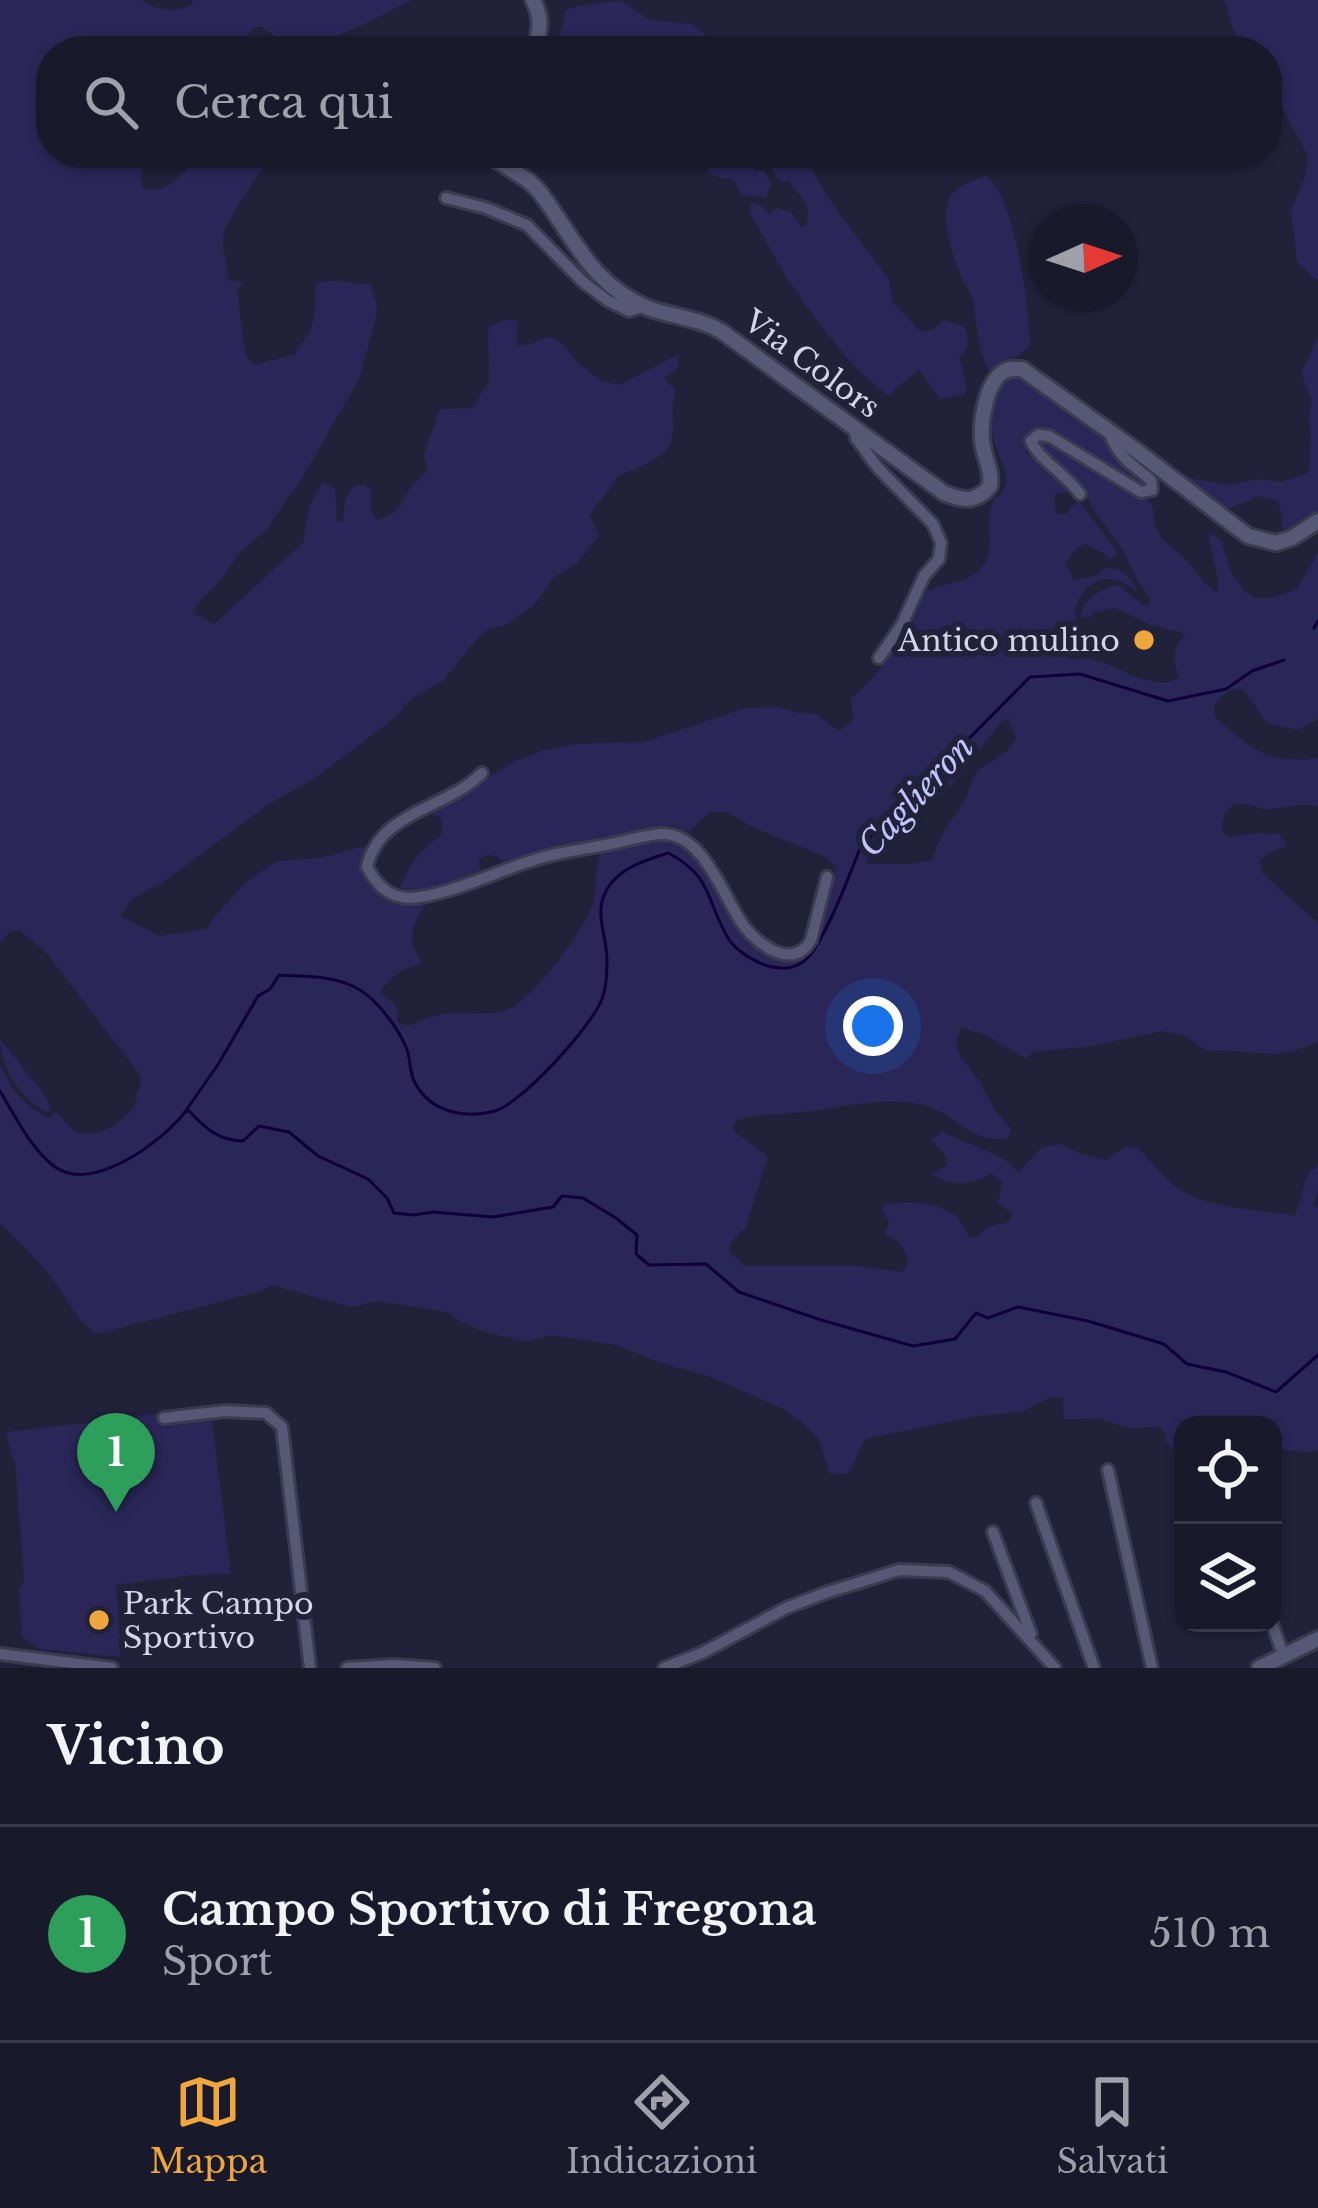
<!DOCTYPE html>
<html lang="it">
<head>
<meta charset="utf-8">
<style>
	body { margin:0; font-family:"Libre Baskerville",serif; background:#262638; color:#f1f3f6 }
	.controls { position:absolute; right:36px; bottom:36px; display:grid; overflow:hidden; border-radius:24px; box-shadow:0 3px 9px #0004 }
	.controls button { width:108px; height:108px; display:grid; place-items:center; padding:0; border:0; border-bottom:3px solid #373848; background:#19192c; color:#f1f3f6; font:60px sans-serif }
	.compass { position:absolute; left:1030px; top:204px; width:108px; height:108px; border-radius:50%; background:#19192c; box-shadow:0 3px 9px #0004; rotate:87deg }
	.you { position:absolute; left:873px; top:1026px; width:42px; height:42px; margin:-30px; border:9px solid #fff; border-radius:50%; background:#1a73e8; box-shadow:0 0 0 18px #1a73e833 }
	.badge { display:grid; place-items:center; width:78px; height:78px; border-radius:50%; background:#efa73d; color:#fff; font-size:39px; font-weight:700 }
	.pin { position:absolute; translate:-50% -99px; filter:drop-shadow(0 3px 6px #0008) }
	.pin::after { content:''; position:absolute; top:63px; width:42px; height:36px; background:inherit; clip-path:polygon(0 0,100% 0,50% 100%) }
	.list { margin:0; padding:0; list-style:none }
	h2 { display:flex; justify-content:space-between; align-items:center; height:156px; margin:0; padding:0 48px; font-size:51px }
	h2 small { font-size:39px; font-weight:400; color:#9fa0a9 }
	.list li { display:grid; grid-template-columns:78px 1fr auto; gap:36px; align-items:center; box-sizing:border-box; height:216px; padding:0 48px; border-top:3px solid #373848 }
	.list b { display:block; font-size:45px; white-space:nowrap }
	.list p { margin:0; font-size:39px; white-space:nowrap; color:#9fa0a9 }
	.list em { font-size:39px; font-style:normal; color:#9fa0a9 }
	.icon { flex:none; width:66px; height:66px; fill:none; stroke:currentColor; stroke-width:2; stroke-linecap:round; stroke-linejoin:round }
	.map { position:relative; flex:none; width:1318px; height:1668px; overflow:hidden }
	.search { position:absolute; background:#19192c; box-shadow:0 3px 9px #0004; left:36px; right:36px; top:36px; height:132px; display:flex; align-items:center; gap:30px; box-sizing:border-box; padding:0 42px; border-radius:48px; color:#9fa0a9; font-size:45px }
	.sheet { height:372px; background:#19192c }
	nav { display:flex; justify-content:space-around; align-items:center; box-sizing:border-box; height:168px; border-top:3px solid #373848; background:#19192c; font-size:33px; color:#9fa0a9 }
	nav a { display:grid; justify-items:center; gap:6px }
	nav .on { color:#efa73d }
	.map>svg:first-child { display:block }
	.green { fill:#2a2758; fill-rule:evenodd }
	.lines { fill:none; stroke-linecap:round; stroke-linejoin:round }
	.stream { stroke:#0f003a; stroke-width:3 }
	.minor-casing { stroke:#3b3b50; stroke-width:16 }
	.tertiary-casing { stroke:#3b3b50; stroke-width:20 }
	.minor { stroke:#575875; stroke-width:10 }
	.tertiary { stroke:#575875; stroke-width:14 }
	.poi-dot { fill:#efa73d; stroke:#21213a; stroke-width:4.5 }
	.labels { text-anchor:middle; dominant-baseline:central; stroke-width:12; stroke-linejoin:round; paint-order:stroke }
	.street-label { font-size:30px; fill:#d4d5e6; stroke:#21213a }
	.poi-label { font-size:30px; fill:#d4d5e6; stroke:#21213a; text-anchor:end }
	.water-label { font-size:33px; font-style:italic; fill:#c2c4fe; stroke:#21213a }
</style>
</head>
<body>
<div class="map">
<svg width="1318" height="1668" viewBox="0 0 1318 1668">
	<rect width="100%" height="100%" fill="#21213a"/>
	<!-- green -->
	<g class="green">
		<path d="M 0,0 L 142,0 C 156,10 177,14 192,4 L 193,0 L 412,0 C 381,14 321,53 286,41 C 276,38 269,32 261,26 L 254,28 L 234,51 L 51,51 L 51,153 L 156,153 C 143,163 137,172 143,188 C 170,196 184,171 200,153 L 275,153 C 262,170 223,221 223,240 C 223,252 228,267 228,280 L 244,282 L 237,290 L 244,345 L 247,357 L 254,365 L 295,354 C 316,323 316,321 315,284 C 331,276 352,285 370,284 L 377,305 L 375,321 L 359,379 L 302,478 L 266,530 L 239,553 L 223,577 L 197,605 L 194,613 L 214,624 L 303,543 L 309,506 L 323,482 L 335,488 L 337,521 L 343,522 C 344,504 348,472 372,490 L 371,511 L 376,520 C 405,511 397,505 413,485 C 418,480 423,475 428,470 L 423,456 L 440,409 L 472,408 L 489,381 L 488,327 L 505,320 L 517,321 L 517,345 L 523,346 L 549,337 L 558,339 L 578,363 L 601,381 L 619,385 L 679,354 L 677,368 L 664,378 L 676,391 C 671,405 673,416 673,430 C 672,461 639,465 617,477 C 610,493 597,501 590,516 L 599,536 L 577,563 L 554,577 L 535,604 L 506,625 L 488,629 L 475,641 L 444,680 L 411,699 L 395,718 L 315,778 L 267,805 L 165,881 L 133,898 L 120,916 L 160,936 L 207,929 L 218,913 L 246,882 L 277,861 L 321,858 L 366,846 L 378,879 L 399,893 L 432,895 C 416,919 401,937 423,963 C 403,969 391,974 380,993 C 393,1002 400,1005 397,1022 L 408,1026 C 423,1020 436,1014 452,1013 C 470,1012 490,1016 507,1010 C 530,1003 588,926 593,903 C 598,883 593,871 602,849 C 622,842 645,830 666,830 C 727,832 721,949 801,950 L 821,914 L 837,867 L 822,855 L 754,828 L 727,812 L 710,812 L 689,832 L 673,826 L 653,827 L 589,844 L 547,850 L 504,865 L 497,856 L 487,855 L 479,859 L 480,875 C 453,885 429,893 400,888 C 408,865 420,849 441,836 L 442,819 L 433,814 L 415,812 L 465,790 L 516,761 L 541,751 L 578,744 L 643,742 L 746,708 L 778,707 L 797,713 L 816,714 L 839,731 L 853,720 L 851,698 C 882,676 909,626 926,591 C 940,585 957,583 971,576 C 996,563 988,537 989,516 C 990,512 993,501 995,497 L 1000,496 C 1014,476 999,461 994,441 C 987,419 994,380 1018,373 L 1105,434 C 1109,454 1130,468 1145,482 L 1144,488 L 1066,443 L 1049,428 L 1035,430 L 1025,441 L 1026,453 L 1073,488 L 1071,491 L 1055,494 L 1055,510 L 1058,514 L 1066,514 L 1078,500 L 1116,550 L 1117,554 L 1114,558 L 1108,559 L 1103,553 L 1086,544 C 1075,548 1070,553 1066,565 L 1074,580 L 1096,576 L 1105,568 C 1122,569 1130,574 1137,590 L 1135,591 C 1108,562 1064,592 1078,628 L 1071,629 L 1062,650 L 1069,659 C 1076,659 1082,658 1089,659 C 1116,663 1156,695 1180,677 C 1172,660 1171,648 1186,634 L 1149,624 L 1115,608 L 1093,613 L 1091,617 L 1081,618 C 1082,599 1100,589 1118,585 L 1143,605 L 1150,605 L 1150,599 L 1134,574 L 1122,548 L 1092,508 L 1084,490 L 1070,474 L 1038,446 L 1040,439 L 1046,438 L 1135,494 C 1163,503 1148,515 1159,534 C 1166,546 1180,552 1189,563 C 1199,574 1203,585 1217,592 C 1221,575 1209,551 1209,532 L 1222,541 C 1225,560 1237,593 1258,598 C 1270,601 1287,593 1298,588 L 1318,552 L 1318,719 L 1298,730 L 1267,723 L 1244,690 C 1228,687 1223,694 1214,706 L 1215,717 C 1250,749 1269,765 1318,758 L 1318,806 C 1300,803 1287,807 1270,809 C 1260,810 1251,803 1242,804 C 1227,804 1221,819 1222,831 L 1229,837 L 1256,833 L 1279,834 L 1287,846 L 1269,853 L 1260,860 L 1262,873 L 1318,923 L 1318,1042 L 1294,1051 L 1278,1054 L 1205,1050 L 1186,1036 L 1162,1031 L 1092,1046 L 1032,1052 L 1027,1059 L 985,1035 L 961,1027 L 956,1042 L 960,1056 L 980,1082 L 994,1109 L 1011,1129 L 1008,1139 C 966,1143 957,1113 923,1105 C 889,1097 853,1105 820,1110 C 792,1114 763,1113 736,1120 L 733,1126 L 736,1133 L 768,1156 L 745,1230 L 741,1231 L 732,1241 L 729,1252 L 745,1266 L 857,1266 L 904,1272 L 908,1259 L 899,1242 L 885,1234 L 889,1222 L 882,1210 L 883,1206 C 901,1199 935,1202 952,1213 C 961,1219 964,1228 969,1237 L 977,1237 L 988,1227 L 1008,1222 L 1013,1214 L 998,1203 L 1002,1182 L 991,1173 C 973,1185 950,1187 932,1174 L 948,1165 L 943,1152 L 931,1140 L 942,1132 L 1003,1158 L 1019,1172 L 1041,1148 L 1060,1144 L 1081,1154 L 1106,1160 L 1126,1146 L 1138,1148 C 1149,1159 1160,1173 1172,1184 C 1201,1209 1258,1209 1295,1216 L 1308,1173 L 1318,1165 L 1318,1189 L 1314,1204 L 1318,1208 L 1318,1450 C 1302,1456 1289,1446 1273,1452 L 1273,1425 L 1183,1425 L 1183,1449 L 1173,1450 L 1166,1442 L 1165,1433 L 1159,1427 L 1127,1428 L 1098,1418 L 1064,1420 L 1063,1398 L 1052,1397 L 1021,1412 L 977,1416 L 865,1439 L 849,1473 L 830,1474 L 819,1439 L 801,1421 L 783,1409 L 714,1378 L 661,1363 L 616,1345 L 551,1335 L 528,1342 L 482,1331 L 458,1320 L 447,1312 L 377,1301 L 352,1307 L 271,1285 L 261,1291 L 97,1334 C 78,1321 72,1307 60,1289 C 43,1265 21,1244 0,1223 L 0,1063 C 9,1087 24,1107 49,1117 L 56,1112 C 63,1118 70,1130 78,1132 C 100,1140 129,1118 138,1100 L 134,1098 L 140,1087 L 141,1076 L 44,950 L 19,930 L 9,932 L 0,944 ZM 1009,719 L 1016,739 C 1005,759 991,758 978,771 C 971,778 970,790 966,798 C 952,822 939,831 933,860 L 908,864 L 867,864 L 877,832 L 904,811 L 935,801 L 952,785 L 1002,721 Z"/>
		<path d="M 1224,0 L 1318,0 L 1318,281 L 1297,262 L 1291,210 L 1306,174 L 1308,156 L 1267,78 L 1267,51 L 1245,51 C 1233,39 1231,17 1224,0 Z"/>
		<path d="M 621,1 L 650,20 L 690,24 L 728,51 L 549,51 L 562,29 L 565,10 L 582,5 Z"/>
		<path d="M 699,153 L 736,153 L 737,156 L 749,160 L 755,170 L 764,171 L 771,183 L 766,198 L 742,195 L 734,180 L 713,176 Z"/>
		<path d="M 761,153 L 802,154 L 837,211 L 889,279 L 893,302 L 920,331 L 933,330 L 943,320 L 965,327 C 968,340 971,348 959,356 L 967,388 L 965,394 L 940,399 L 919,370 L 895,389 L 893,395 L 887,395 L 856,368 L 819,324 L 783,272 L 750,212 L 751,203 L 760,205 L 770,215 L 775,208 L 791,212 L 801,227 L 806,225 C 813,206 799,195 789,181 L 779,181 Z"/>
		<path d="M 986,176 C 1016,198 1029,308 1030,346 C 1018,358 1004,363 993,375 C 978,357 977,325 973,302 C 971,293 965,286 961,277 C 954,258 937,212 952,194 C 960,185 975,180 986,176 Z"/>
		<path d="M 1318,337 L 1318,512 L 1284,533 L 1279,502 L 1258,496 L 1229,509 L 1184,477 L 1226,485 L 1257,479 L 1281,482 L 1309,473 L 1311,430 L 1308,419 L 1312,400 L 1301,373 Z"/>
		<path d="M 0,1039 L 43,1093 L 51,1107 L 48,1112 C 21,1101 0,1067 0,1039 Z"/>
		<path d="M 210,1405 L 231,1574 L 192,1575 L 116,1585 L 121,1657 L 40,1649 L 22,1637 L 19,1590 L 24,1580 L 15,1461 L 11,1454 L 6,1432 L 120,1419 Z"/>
	</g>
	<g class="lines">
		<!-- stream -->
		<g class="stream">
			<path d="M 1314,628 L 1318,621"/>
			<path d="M 0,1091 C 15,1116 31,1149 55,1167 C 93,1193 162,1142 185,1112 L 189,1111 C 205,1128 219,1141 243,1141 L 259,1126 L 289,1132 L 318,1156 L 368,1179 L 387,1198 L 394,1213 L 413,1215 L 433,1212 L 493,1217 L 553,1207 L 562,1196 L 583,1198 L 616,1218 L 637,1235 L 636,1254 L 649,1265 L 706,1264 L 739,1292 L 821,1320 L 913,1346 L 955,1339 L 976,1313 L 988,1318 L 1018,1307 L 1088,1321 L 1164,1344 L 1187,1364 L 1226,1372 L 1276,1392 L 1318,1355"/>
			<path d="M 185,1112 L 219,1063 L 258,996 L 270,989 L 279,975 C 308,977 335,975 360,990 C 378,1001 398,1028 406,1047 C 411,1058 409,1073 415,1083 C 431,1113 466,1119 495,1111 C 522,1103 592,1026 602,999 C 606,989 607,973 607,962 C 608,943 596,916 603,898 C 613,870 642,861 668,853 C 714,876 706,904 730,941 C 738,952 755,962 768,966 C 782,969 790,970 803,962 C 821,950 851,872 860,848 L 1030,677 L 1080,674 L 1168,701 L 1226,689 L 1252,671 L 1284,660"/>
		</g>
		<!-- minor casing -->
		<g class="minor-casing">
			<g id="minor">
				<path d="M 446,198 L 486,208 L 527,225 L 582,281 L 607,300 L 629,311 L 644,306"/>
				<path d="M 855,431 L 856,438 L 878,468 L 933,524 L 941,543 L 939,559 L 924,576 L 902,624 L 879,658"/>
				<path d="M 1080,494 C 1067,475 1040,461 1031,441 L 1038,435 L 1049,436 L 1141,492 L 1152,490 L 1151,480 C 1134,466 1115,455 1110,432"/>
				<path d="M 482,773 C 447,809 379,811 367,867 C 377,885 388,897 409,898 C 440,898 494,873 525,863 C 552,853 579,850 606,845 C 624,842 643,835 661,834 C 704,832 723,898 744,926 C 759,946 794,971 811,940 L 827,877"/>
				<path d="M 164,1418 L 225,1411 L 266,1413 L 282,1427 L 310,1668"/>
				<path d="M 1108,1470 L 1152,1668"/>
				<path d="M 1036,1503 L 1094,1668"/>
				<path d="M 993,1532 L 1031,1634"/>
				<path d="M 1272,1623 L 1283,1655"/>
				<path d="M 0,1654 L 112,1668"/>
				<path d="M 347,1668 L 394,1665 L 435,1668"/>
				<path d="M 664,1668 L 704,1652 L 786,1608 L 825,1593 L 899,1570 L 949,1572 L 985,1591 L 1055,1668"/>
			</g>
		</g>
		<!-- tertiary casing -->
		<g class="tertiary-casing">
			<g id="tertiary">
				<path d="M 533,0 C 543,19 540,31 534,51"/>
				<path d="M 485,153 L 529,181 L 539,191 C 574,237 590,284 648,308 C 673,317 698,318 721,331 L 944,493 C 963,501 976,503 990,486 C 992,471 986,462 983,447 C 979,427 985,384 1003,372 C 1010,368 1014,369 1022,369 L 1137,451 L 1248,536 L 1276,543 L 1292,538 L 1318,521"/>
				<path d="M 1259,1668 L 1318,1639"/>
			</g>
		</g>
		<!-- minor -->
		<use href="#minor" class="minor"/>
		<!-- tertiary -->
		<use href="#tertiary" class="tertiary"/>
	</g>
	<!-- markers -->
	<g class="poi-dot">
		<circle cx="1144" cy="640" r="12"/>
		<circle cx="99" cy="1620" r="12"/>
	</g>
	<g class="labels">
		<!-- street labels -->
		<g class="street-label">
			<text transform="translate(812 364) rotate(36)">Via Colors</text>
		</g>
		<!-- poi labels -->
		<g class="poi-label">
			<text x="1120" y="640">Antico mulino</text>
			<text x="123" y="1603" text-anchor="start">Park Campo<tspan x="123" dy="34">Sportivo</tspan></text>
		</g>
		<!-- water labels -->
		<g class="water-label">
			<text transform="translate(916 796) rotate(-47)">Caglieron</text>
		</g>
	</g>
</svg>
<div class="controls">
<button><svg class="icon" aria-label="locate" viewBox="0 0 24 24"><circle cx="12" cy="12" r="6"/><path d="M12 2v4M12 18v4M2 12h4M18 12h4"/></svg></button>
<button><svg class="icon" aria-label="layers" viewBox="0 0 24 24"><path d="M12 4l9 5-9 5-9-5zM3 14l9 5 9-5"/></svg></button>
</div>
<svg class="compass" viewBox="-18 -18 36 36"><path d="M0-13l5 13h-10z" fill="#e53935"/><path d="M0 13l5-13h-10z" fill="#9fa0a9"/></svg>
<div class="you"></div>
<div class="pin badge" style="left:116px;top:1512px;background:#2e9e5b">1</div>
<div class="search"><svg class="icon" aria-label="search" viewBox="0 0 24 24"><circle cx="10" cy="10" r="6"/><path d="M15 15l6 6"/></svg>Cerca qui</div>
</div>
<section class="sheet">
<h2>Vicino<small></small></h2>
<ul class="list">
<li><span class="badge" style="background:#2e9e5b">1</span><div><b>Campo Sportivo di Fregona</b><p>Sport</p></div><em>510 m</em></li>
</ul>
</section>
<nav>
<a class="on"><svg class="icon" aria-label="map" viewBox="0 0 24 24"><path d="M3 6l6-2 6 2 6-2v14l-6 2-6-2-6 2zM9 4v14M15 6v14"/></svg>Mappa</a>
<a><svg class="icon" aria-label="directions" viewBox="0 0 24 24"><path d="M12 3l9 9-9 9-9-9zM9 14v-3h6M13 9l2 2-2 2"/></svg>Indicazioni</a>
<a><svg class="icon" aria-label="saved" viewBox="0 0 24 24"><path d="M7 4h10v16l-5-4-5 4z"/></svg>Salvati</a>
</nav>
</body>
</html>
